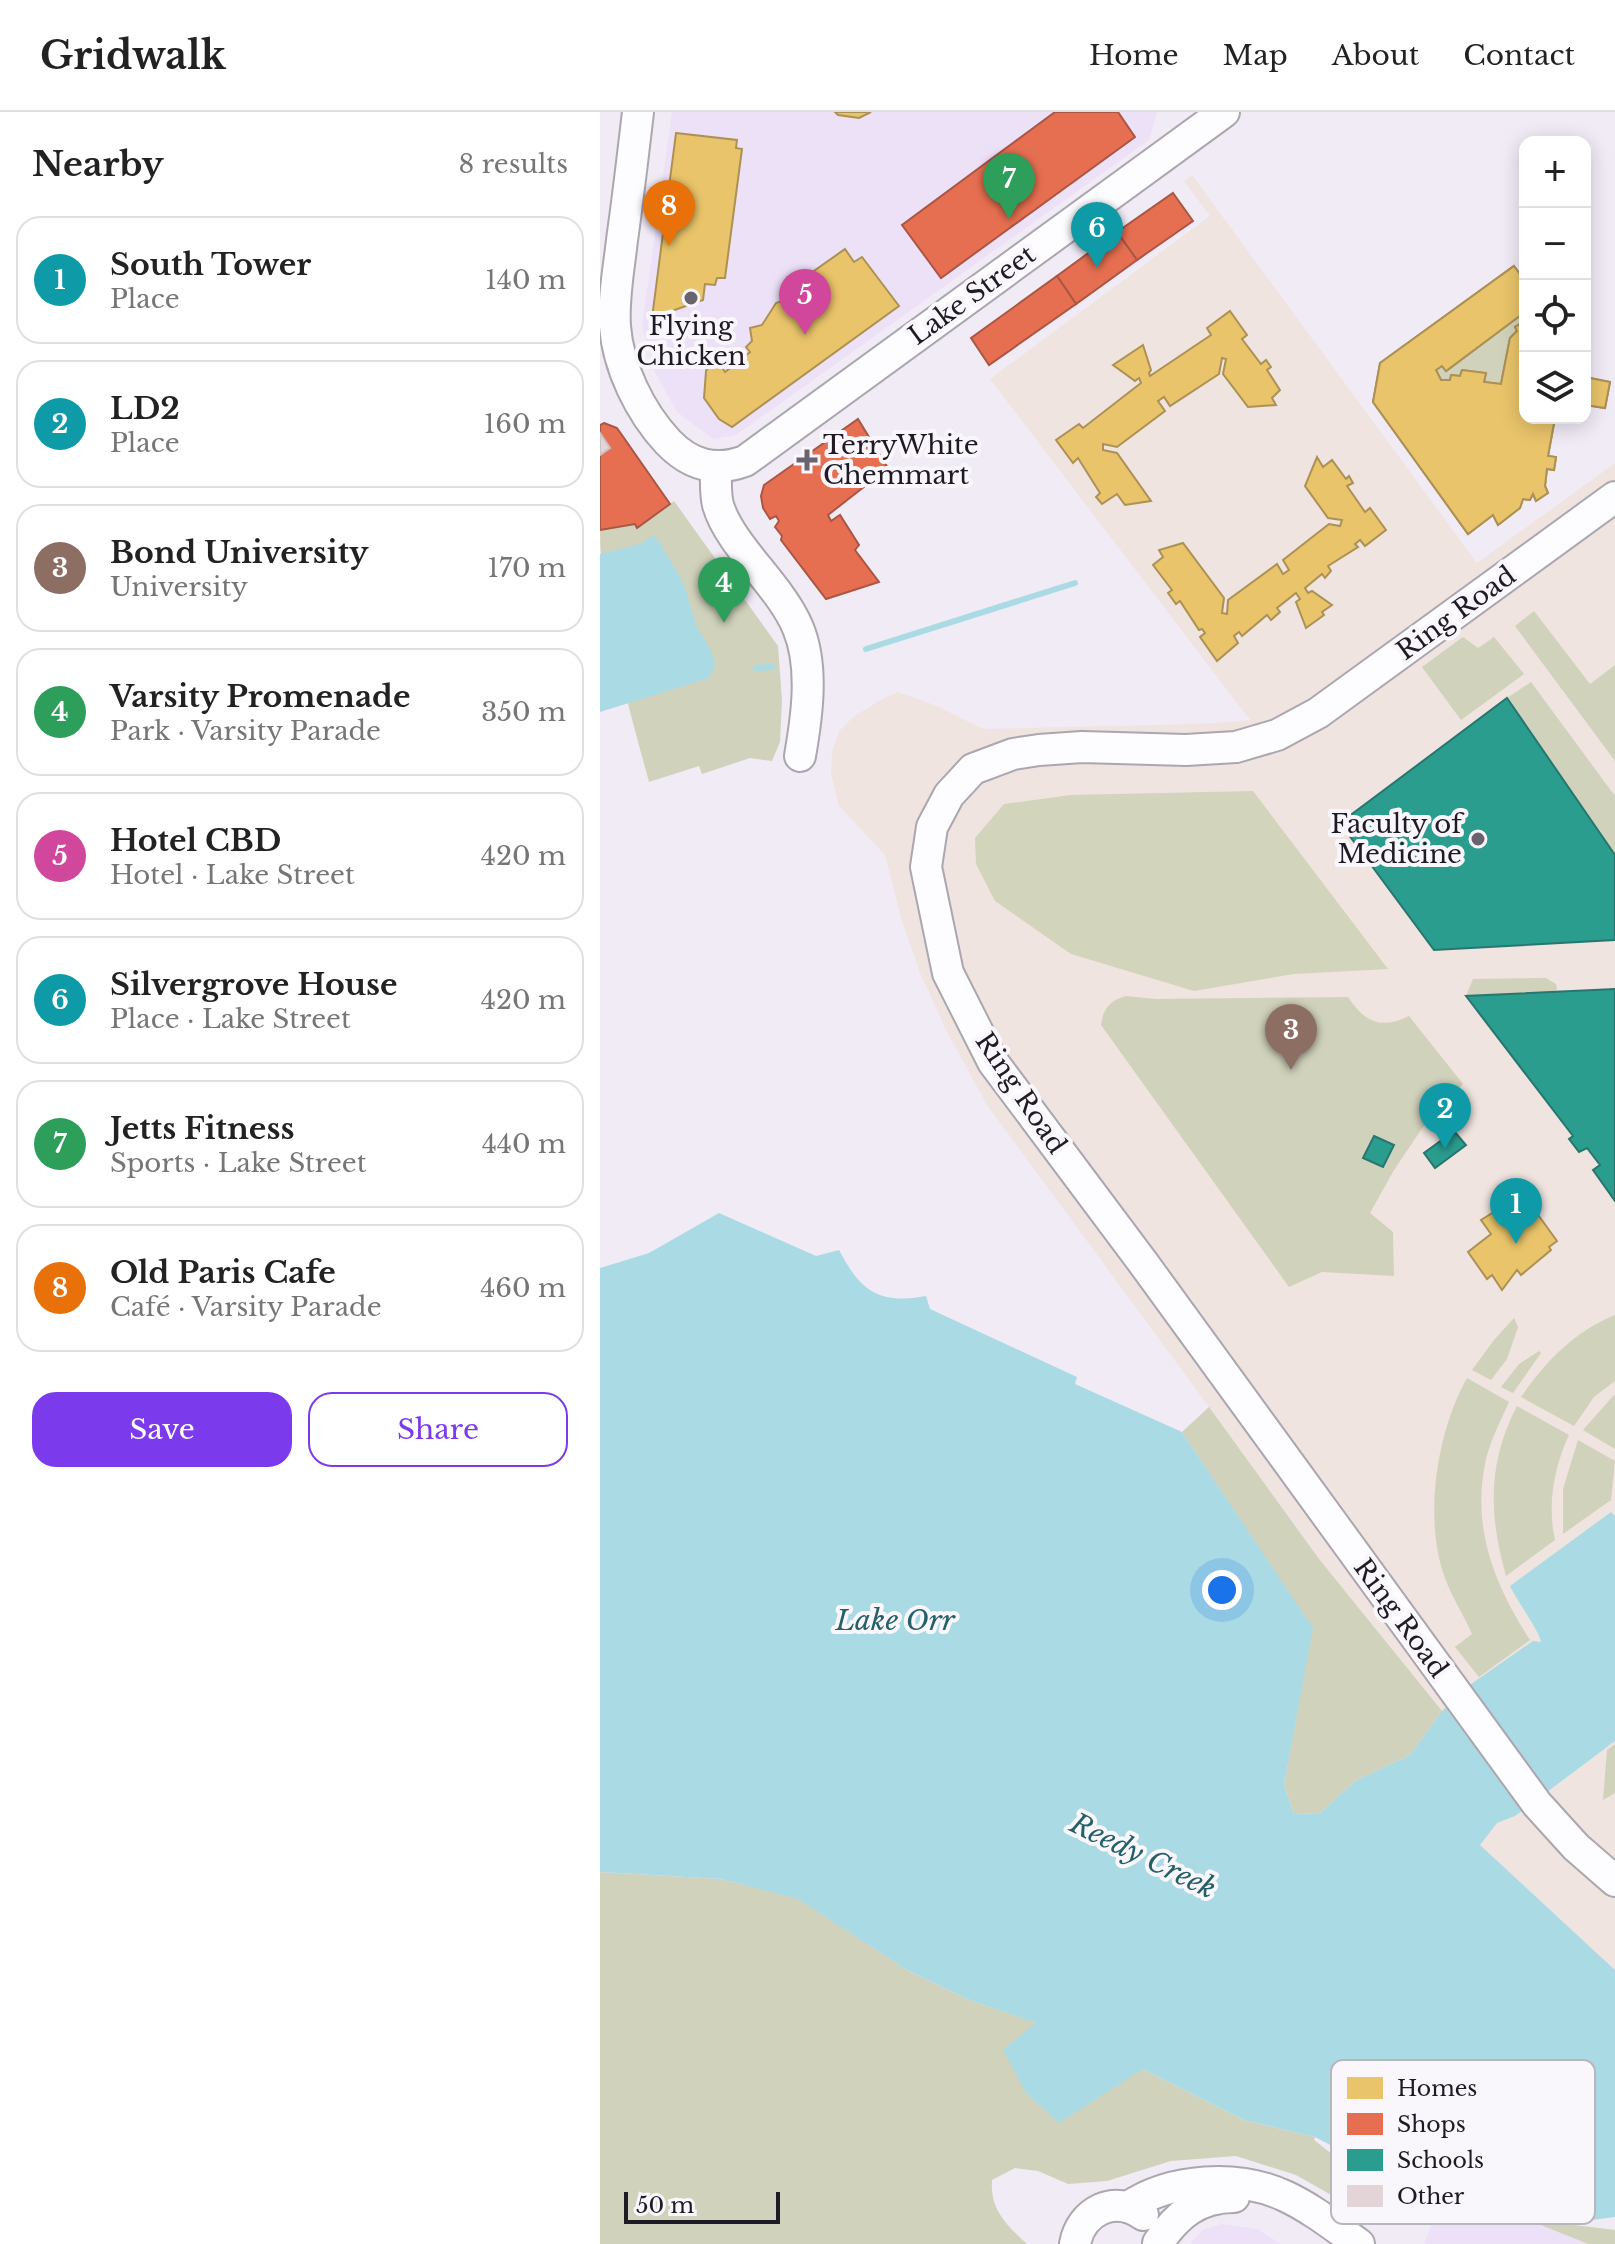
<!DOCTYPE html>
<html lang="en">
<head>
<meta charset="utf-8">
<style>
	body { margin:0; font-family:"Libre Baskerville",serif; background:#f2f2f2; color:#222 }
	.controls { position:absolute; right:24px; top:24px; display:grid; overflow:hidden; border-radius:16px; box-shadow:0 4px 20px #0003 }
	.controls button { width:72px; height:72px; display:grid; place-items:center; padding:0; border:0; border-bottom:2px solid #e0e0e0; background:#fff; color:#222; font:40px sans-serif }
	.scale { position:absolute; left:24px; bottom:20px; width:156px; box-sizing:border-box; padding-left:8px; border:4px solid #1f1a24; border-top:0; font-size:22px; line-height:28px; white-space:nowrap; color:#1f1a24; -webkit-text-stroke:6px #faf7fc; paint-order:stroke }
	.you { position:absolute; left:622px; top:1478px; width:28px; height:28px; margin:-20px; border:6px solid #fff; border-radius:50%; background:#1a73e8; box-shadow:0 0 0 12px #1a73e833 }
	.badge { display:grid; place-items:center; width:52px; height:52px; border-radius:50%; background:#7c3aed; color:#fff; font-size:26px; font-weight:700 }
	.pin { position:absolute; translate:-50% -66px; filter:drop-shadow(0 2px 4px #0008) }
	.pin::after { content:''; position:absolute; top:42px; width:28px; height:24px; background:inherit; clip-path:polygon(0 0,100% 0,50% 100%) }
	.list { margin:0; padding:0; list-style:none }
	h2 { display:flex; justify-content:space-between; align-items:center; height:104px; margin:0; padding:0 32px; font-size:34px }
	h2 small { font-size:26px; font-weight:400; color:#767676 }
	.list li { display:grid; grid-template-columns:52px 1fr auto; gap:24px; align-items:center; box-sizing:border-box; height:128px; margin:0 16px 16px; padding:0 16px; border:2px solid #e0e0e0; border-radius:24px }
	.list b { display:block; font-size:30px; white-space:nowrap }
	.list p { margin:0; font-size:26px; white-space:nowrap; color:#767676 }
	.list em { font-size:26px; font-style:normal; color:#767676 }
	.actions { display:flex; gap:16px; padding:24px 32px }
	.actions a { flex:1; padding:18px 0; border:2px solid #7c3aed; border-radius:24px; text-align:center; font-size:28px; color:#7c3aed }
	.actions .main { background:#7c3aed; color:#fff }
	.icon { flex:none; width:44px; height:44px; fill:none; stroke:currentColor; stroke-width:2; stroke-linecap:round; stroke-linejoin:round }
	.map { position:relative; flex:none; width:1015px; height:2132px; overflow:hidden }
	header { display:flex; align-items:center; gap:48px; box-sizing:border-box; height:112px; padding:0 40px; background:#fff; border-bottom:2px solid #e0e0e0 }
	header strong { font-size:38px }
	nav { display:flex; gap:44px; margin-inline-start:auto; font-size:28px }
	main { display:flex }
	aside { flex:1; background:#fff }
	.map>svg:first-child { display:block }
	.built { fill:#ede1f8 }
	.education { fill:#efe4df }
	.green { fill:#d0d2bc }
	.forest { fill:#d2d4bb }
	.water { fill:#aadbe5 }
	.homes { fill:#e9c46a; stroke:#ac9155; stroke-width:2; fill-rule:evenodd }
	.shops { fill:#e76f51; stroke:#ab5644; stroke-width:2 }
	.schools { fill:#2a9d8f; stroke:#27766f; stroke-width:2 }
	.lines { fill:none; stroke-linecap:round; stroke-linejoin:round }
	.stream { stroke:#aadbe5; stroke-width:6 }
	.building { fill:#e3d4d8; stroke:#cac2c6; stroke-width:2 }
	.minor-casing { stroke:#aba6b0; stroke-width:34 }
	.minor { stroke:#fdfcfe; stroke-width:30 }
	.poi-dot { fill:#68636e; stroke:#faf7fc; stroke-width:3 }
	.labels { text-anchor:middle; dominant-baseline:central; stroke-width:8; stroke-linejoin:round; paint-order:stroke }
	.street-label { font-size:26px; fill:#1f1a24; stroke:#faf7fc }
	.poi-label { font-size:26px; fill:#1f1a24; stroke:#faf7fc }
	.water-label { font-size:28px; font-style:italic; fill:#236068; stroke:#faf7fc }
	.key { fill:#faf7fc; stroke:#b8b5bb; stroke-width:2 }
	.key-label { font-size:22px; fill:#1f1a24 }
</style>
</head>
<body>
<header>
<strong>Gridwalk</strong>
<nav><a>Home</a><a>Map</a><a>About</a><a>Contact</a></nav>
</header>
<main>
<aside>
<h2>Nearby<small>8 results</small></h2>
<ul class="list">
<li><span class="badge" style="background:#0f9aa8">1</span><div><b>South Tower</b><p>Place</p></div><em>140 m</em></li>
<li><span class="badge" style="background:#0f9aa8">2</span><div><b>LD2</b><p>Place</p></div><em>160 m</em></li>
<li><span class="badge" style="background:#8d6e63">3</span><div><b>Bond University</b><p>University</p></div><em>170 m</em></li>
<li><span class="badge" style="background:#2e9e5b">4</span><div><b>Varsity Promenade</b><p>Park · Varsity Parade</p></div><em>350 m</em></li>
<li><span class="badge" style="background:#d1479c">5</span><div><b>Hotel CBD</b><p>Hotel · Lake Street</p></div><em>420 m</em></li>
<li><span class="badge" style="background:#0f9aa8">6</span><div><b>Silvergrove House</b><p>Place · Lake Street</p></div><em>420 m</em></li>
<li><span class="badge" style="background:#2e9e5b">7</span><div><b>Jetts Fitness</b><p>Sports · Lake Street</p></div><em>440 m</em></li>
<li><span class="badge" style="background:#e8710a">8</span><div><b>Old Paris Cafe</b><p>Café · Varsity Parade</p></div><em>460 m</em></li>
</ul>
<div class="actions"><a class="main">Save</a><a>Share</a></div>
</aside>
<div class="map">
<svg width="1015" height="2132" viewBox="0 0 1015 2132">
	<rect width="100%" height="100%" fill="#f1ebf6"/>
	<!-- built -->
	<g class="built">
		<path d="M 72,0 L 557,0 L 549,28 L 136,323 L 113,327 L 77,300 L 55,260 L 42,214 Z"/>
		<path d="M 846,2075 L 988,2132 L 824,2132 Z"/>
		<path d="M 622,2112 L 657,2117 L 681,2132 L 590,2132 L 604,2117 Z"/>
	</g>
	<!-- education -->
	<path class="education" d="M 592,63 L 877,451 L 1015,351 L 1015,1858 L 880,1733 L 684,1673 L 712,1516 L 582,1320 L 609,1295 L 387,993 L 348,922 L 320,861 L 301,806 L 285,743 L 239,694 L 231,661 L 232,640 L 239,619 L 253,605 L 284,586 L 298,580 L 337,594 L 383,617 L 600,612 L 650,608 L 390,267 L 610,104 L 584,69 Z"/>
	<!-- green -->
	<g class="green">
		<path d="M 925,200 L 925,209 L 915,215 L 917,219 L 910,226 L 901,272 L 884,270 L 885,261 L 862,258 L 860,264 L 851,263 L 850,268 L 841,268 L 836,258 L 842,254 L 847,259 Z"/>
		<path d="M 74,389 L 178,534 L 182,588 L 180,630 L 172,649 L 150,646 L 102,662 L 99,654 L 49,670 C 28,592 0,497 0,418 L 35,412 L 38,415 Z"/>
		<path d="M 934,499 L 990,572 L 1015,553 L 1015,649 L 915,514 Z"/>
		<path d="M 863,525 L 878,536 L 894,525 L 924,562 L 861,608 L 822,555 Z"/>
		<path d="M 931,570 L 1015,684 L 1015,743 L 907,586 Z"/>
		<path d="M 946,866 L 956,872 L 957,877 L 954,880 L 866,884 L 873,867 Z"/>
		<path d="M 526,884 L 556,887 L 748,885 C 765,910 780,918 809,904 L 863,972 L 823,1015 L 794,1058 L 770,1101 L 793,1120 L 794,1164 L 722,1160 L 689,1175 L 501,913 C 503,897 510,888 526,884 Z"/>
		<path d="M 1015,1203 L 1015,1269 L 994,1285 L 974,1314 L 921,1285 C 945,1250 975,1219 1015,1203 Z"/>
		<path d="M 914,1206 L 918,1215 L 907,1247 L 891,1268 L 872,1258 L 894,1228 Z"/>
		<path d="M 939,1239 L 941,1241 L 913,1281 L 901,1275 L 919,1252 Z"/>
		<path d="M 867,1266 L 909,1290 C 901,1308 891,1327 886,1347 C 871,1415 894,1472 930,1528 L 879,1565 L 855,1535 L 872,1522 C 864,1503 852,1486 845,1466 C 823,1407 837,1319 867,1266 Z"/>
		<path d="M 1015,1282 L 1015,1337 L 983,1318 Z"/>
		<path d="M 917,1294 L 969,1323 C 954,1355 947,1393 955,1428 L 906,1464 C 889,1403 887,1352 917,1294 Z"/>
		<path d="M 609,1295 L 719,1447 L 842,1599 L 810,1643 L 755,1669 L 720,1701 L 694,1702 L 684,1673 L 712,1516 L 582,1320 Z"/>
		<path d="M 978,1328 L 1015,1349 L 1011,1388 L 963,1422 L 963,1377 Z"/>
		<path d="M 1015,1632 L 1015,1681 L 1003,1688 L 1007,1638 Z"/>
		<path d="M 0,1760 L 121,1767 L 199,1787 L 307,1858 L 367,1887 L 437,1911 L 543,1957 L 644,2008 L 715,2025 L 714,2028 L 751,2057 L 746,2062 L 740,2088 L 696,2063 L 636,2044 L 571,2049 L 507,2069 L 468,2072 L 438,2059 L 415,2056 L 392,2068 C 390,2098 406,2112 427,2132 L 0,2132 Z"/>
		<path d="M 869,2084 L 940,2102 L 958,2111 L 1015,2118 L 1015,2132 L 988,2132 Z"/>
	</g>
	<!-- forest -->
	<path class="forest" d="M 653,679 L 788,857 L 694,862 L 594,879 L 471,842 L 395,789 L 376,752 L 375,726 L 404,692 L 471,683 Z"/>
	<!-- water -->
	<g class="water">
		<path d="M 55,423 L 83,470 L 97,515 L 111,538 L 115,553 L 109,566 L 0,600 L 0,442 L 40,432 Z"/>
		<path d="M 119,1101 L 216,1144 L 239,1138 C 260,1178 278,1193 326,1184 L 330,1197 L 477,1265 L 475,1272 L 582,1320 L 713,1516 L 684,1673 L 694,1702 L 720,1701 L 755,1669 L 810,1643 L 842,1599 L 871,1572 L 933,1529 L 941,1530 C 940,1520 916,1487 910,1474 L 1011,1400 L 1015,1404 L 1015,1629 L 915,1704 L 897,1711 L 880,1733 L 1015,1858 L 1015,2105 L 976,2110 L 911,2085 L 847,2069 L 787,2063 L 715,2025 L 644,2008 L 543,1957 L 459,2011 L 426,1981 L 403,1937 L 436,1911 L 367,1887 L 307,1858 L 198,1787 L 121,1767 L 0,1760 L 0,1156 L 49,1141 Z"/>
	</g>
	<!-- homes -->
	<g class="homes">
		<path d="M 235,0 L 271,0 L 259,6 L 238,3 Z"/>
		<path d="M 76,21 L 137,28 L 136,36 L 142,37 L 125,166 L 117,166 L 115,173 L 105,172 L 103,188 L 52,206 Z"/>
		<path d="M 245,137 L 254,150 L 262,145 L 299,194 L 132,315 L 119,307 L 104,286 L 106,259 L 114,243 L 125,260 L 150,240 L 146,235 L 152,229 L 150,216 L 162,213 L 176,191 L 201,182 L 194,173 Z"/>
		<path d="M 914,154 L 925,169 L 925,200 L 846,259 L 842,254 L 836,258 L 841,268 L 850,268 L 851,263 L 860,264 L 862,258 L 886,261 L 884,270 L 901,272 L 910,226 L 917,219 L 915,215 L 925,209 L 925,306 L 955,306 L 948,344 L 956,345 L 954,358 L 947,357 L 945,374 L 948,381 L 936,389 L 933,382 L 930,388 L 923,387 L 920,396 L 898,413 L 893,403 L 868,422 L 773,290 L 780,251 ZM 871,282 L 898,285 L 887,358 L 905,384 L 898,390 L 838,305 L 848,289 L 869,292 Z"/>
		<path d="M 914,154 L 925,169 L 925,200 L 846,259 L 842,254 L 836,258 L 841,268 L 850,268 L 851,263 L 860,264 L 862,258 L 886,261 L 884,270 L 901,272 L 910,226 L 917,219 L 915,215 L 925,209 L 925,306 L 955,306 L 948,344 L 956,345 L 954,358 L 947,357 L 945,374 L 948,381 L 936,389 L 933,382 L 930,388 L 923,387 L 920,396 L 898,413 L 893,403 L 868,422 L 773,290 L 780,251 Z"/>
		<path d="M 630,199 L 647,223 L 642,227 L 661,252 L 666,248 L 671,255 L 667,258 L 680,278 L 672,286 L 676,293 L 648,295 L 623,262 L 626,247 L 622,246 L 619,262 L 570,294 L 564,285 L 558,289 L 565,299 L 517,335 L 503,332 L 503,338 L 517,341 L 551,389 L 525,393 L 517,382 L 502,392 L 496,385 L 500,381 L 478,346 L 473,351 L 456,328 L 479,312 L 483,316 L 541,271 L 539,266 L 535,269 L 513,253 L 543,233 L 551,258 L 549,261 L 550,264 L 611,223 L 607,216 Z"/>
		<path d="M 985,265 L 1010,270 L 1005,296 L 985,293 Z"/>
		<path d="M 985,265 L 1010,270 L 1005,296 L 985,293 Z"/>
		<path d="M 717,345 L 723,355 L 732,348 L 746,367 L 749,364 L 753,371 L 747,374 L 765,400 L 770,396 L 786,418 L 765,434 L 760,428 L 755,432 L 758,435 L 728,454 L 731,459 L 725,466 L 722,462 L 705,476 L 708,481 L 712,479 L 732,493 L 722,500 L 724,503 L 706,516 L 696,490 L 700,487 L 696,481 L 677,496 L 680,500 L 671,508 L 667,503 L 642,524 L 639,520 L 634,524 L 638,531 L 617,549 L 600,525 L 605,521 L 602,517 L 599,518 L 580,489 L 576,492 L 568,481 L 572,478 L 553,453 L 563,445 L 559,438 L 583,431 L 624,486 L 622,501 L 627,502 L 628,488 L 677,452 L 683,462 L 689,458 L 683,448 L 729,412 L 740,414 L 742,408 L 728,406 L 705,374 Z"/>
		<path d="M 923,1082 L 957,1129 L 949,1135 L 951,1138 L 921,1163 L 917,1158 L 902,1178 L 892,1163 L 887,1167 L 868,1140 L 891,1122 L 881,1108 Z"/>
	</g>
	<!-- shops -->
	<g class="shops">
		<path d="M 455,0 L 518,0 L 535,25 L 341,166 L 302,113 Z"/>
		<path d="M 573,81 L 593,109 L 537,148 L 517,120 Z"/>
		<path d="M 517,120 L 537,148 L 476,192 L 457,164 Z"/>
		<path d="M 457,164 L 476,192 L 389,253 L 371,226 Z"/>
		<path d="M 258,307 L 288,356 L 228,403 L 231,409 L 240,403 L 259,433 L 255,438 L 279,470 L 226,487 L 181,428 L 182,424 L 175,415 L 179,409 L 176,404 L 170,407 L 163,396 L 161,384 L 164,373 Z"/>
		<path d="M 4,311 L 17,316 L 70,392 L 37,416 L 35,412 L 0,418 L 0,313 Z"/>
	</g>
	<!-- schools -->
	<g class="schools">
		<path d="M 907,586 L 1015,743 L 1015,828 L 834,838 L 740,711 Z"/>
		<path d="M 1015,877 L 1015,1089 L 993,1058 L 1000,1053 L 987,1036 L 979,1040 L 969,1027 L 973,1024 L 866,884 Z"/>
		<path d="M 854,1019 L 866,1033 L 835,1056 L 824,1041 Z"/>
		<path d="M 774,1024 L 794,1033 L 783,1055 L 763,1046 Z"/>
	</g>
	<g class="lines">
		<!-- stream -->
		<g class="stream">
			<path d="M 266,537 L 475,471"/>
			<path d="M 156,556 L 172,555"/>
		</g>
	</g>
	<!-- building -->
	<path class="building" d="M 0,321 L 10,336 L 0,343 Z"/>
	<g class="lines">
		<!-- minor casing -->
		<g class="minor-casing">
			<g id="minor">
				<path d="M 38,0 C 33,43 28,86 22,128 C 19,156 13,186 15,214 C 18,255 40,300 68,330 C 90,353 115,360 145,349 L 624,0"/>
				<path d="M 116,356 C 116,368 115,381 118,393 C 130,434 181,474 198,516 C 214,554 207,604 200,644"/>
				<path d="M 1015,385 L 718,601 L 677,623 L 636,635 L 586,638 L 482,635 L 439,638 L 413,642 L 373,657 L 349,683 L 332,715 L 326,755 L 348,861 L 393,950 L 544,1152 L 937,1692 L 976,1735 L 1015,1769"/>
				<path d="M 528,2095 C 571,2066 638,2062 685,2084 C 711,2096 735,2115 759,2132"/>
				<path d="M 558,2131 C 577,2103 598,2085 634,2085"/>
				<path d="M 475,2132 C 481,2099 515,2082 543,2103"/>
			</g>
		</g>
		<!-- minor -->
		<use href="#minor" class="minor"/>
	</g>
	<!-- markers -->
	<g class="poi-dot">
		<circle cx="91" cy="186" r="8"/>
		<path d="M203 336h8v8h8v8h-8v8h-8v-8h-8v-8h8z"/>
		<circle cx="878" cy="727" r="8"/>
	</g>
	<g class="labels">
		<!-- street labels -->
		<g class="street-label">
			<text transform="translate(372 183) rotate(-36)">Lake Street</text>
			<text transform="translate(856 501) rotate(-36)">Ring Road</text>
			<text transform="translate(421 981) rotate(56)">Ring Road</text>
			<text transform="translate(801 1506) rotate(54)">Ring Road</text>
		</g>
		<!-- poi labels -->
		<g class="poi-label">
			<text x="91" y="214">Flying<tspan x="91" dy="30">Chicken</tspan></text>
			<text x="223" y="333" text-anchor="start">TerryWhite<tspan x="223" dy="30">Chemmart</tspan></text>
			<text x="862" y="712" text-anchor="end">Faculty of<tspan x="862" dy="30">Medicine</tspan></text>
		</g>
		<!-- water labels -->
		<g class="water-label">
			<text x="295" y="1508">Lake Orr</text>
			<text transform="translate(543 1744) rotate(26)">Reedy Creek</text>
		</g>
	</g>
	<!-- legend -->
	<rect x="731" y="1948" width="264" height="164" rx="12" class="key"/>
	<rect x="747" y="1965" width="36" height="22" fill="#e9c46a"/>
	<rect x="747" y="2001" width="36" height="22" fill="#e76f51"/>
	<rect x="747" y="2037" width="36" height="22" fill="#2a9d8f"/>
	<rect x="747" y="2073" width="36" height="22" fill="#e3d4d8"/>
	<g class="key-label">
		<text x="797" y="1984">Homes</text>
		<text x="797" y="2020">Shops</text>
		<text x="797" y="2056">Schools</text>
		<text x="797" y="2092">Other</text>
	</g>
</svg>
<div class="controls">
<button>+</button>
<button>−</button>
<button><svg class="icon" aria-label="locate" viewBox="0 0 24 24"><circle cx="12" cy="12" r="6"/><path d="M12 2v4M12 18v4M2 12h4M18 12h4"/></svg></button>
<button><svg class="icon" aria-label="layers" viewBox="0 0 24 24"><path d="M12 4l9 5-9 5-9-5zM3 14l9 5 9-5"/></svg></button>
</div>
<div class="scale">50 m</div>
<div class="you"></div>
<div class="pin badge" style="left:916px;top:1132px;background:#0f9aa8">1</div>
<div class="pin badge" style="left:845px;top:1037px;background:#0f9aa8">2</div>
<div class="pin badge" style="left:691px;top:958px;background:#8d6e63">3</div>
<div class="pin badge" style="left:124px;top:511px;background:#2e9e5b">4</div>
<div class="pin badge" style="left:205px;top:223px;background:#d1479c">5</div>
<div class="pin badge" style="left:497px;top:156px;background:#0f9aa8">6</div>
<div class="pin badge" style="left:409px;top:107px;background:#2e9e5b">7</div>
<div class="pin badge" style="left:69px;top:134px;background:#e8710a">8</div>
</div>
</main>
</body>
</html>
